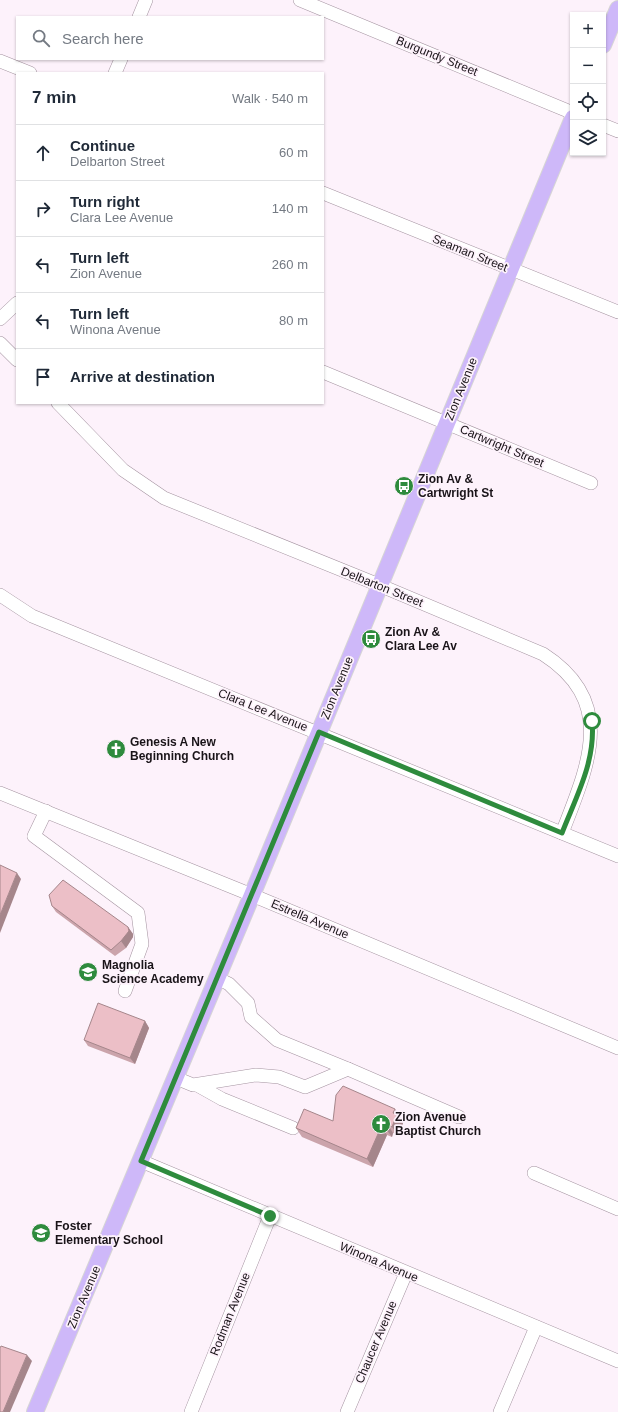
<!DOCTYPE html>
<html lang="en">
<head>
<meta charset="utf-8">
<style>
	body { margin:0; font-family:Arial,sans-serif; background:#f6f6f7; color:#1f2937 }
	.controls { position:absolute; right:12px; top:12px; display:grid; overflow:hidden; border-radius:0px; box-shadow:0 1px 3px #0004 }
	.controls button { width:36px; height:36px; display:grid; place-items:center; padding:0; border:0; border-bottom:1px solid #e0e1e3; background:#fff; color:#1f2937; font:20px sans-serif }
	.stop { position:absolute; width:12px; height:12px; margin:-9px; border:3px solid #2e8b3d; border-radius:50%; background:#fff }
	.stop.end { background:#2e8b3d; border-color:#fff; box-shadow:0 1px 4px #0008 }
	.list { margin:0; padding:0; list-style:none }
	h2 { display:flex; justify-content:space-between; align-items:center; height:52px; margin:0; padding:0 16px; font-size:17px }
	h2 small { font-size:13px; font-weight:400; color:#747a83 }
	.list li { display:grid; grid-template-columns:26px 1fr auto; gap:12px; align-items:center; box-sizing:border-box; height:56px; padding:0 16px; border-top:1px solid #e0e1e3 }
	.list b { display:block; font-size:15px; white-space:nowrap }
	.list p { margin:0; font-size:13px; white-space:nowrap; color:#747a83 }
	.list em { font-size:13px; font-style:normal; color:#747a83 }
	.icon { flex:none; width:22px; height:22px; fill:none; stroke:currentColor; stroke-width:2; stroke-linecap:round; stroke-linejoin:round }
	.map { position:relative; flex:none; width:618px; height:1412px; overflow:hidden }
	.search { position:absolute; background:#fff; box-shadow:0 1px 3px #0004; left:16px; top:16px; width:308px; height:44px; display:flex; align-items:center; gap:10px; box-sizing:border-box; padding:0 14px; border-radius:0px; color:#747a83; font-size:15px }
	.panel { position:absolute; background:#fff; box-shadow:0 1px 3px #0004; left:16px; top:72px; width:308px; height:332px; border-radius:0px }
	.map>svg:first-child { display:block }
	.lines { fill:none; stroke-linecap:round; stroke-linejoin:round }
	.minor-casing { stroke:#a594a1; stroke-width:14 }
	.major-casing { stroke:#d6d5d5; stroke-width:18 }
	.minor { stroke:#fff; stroke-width:13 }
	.major { stroke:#ceb8f9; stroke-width:16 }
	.wall { fill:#cba4ab }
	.shaded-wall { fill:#a5868b }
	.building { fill:#ecbfc7; stroke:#a5868b }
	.route { stroke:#2e8b3d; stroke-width:5 }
	.labels { text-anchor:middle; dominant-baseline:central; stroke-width:3.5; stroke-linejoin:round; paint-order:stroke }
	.street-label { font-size:12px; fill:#191318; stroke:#fdf2fb }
	.poi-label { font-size:12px; font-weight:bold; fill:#191318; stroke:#fdf2fb; text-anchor:start }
</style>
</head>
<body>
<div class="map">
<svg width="618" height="1412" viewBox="0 0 618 1412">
	<rect width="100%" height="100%" fill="#fdf2fb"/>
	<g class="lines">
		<!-- minor casing -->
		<g class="minor-casing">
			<g id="minor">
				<path d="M 300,0 L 573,113"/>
				<path d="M 139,17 L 146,0"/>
				<path d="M 0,61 L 30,73"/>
				<path d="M 115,73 L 121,59"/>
				<path d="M 603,125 L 618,131"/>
				<path d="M 323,193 L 618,312"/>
				<path d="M 0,319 L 17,303"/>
				<path d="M 0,343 L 17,360"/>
				<path d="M 323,372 L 591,483"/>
				<path d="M 58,403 L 123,470 L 164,498 L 379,585 L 543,654 C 618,702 588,766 562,833"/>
				<path d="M 0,595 L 32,616 L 618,856"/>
				<path d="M 0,793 L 252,895 L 618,1048"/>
				<path d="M 46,811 L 34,836 L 138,913 L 142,944 L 125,991"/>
				<path d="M 348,1069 L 459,1117"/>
				<path d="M 176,1078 L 193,1085 L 256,1075 L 279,1077 L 305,1087 L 348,1069 L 277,1040 L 251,1017 L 248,1003 L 229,984 L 217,978"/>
				<path d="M 197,1085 L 222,1099 L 293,1128"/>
				<path d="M 141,1161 L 618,1361"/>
				<path d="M 534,1173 L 618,1209"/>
				<path d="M 191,1412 L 270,1216"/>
				<path d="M 347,1412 L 406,1273"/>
				<path d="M 500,1412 L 536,1327"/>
			</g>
		</g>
		<!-- major casing -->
		<g class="major-casing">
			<g id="major">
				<path d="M 603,45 L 618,9"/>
				<path d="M 35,1412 L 252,895 L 573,118"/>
			</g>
		</g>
		<!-- minor -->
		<use href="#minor" class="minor"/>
		<!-- major -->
		<use href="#major" class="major"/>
	</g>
	<!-- wall -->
	<g class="wall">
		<path d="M 52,906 L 128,927 L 133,934 L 133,937 L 126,948 L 115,956 L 56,912 Z"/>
		<path d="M 145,1021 L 149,1028 L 135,1064 L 88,1046 L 84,1040 Z"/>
		<path d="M 401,1117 L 400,1119 L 403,1123 L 398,1135 L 393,1133 L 392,1137 L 387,1135 L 373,1167 L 302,1137 L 296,1128 L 333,1121 Z"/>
	</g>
	<!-- shaded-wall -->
	<g class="shaded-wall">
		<path d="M 17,873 L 21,879 L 0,933 L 0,915 Z"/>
		<path d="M 128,927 L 133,934 L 133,937 L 126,948 L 121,941 Z"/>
		<path d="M 145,1021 L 149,1028 L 135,1064 L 130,1058 Z"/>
		<path d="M 395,1109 L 401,1117 L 400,1119 L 403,1123 L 398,1135 L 392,1127 L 393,1113 Z"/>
		<path d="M 388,1125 L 393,1133 L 392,1137 L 386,1129 Z"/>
		<path d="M 381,1127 L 387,1135 L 373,1167 L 367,1159 Z"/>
		<path d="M 27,1355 L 32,1361 L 10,1412 L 3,1412 Z"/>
	</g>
	<!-- building -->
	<g class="building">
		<path d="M 0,865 L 17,873 L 0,915 Z"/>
		<path d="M 63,880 L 128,927 L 129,931 L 121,941 L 111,950 L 52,906 L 49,895 Z"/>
		<path d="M 98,1003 L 145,1021 L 130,1058 L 84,1040 Z"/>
		<path d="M 343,1086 L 395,1109 L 393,1113 L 397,1114 L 392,1127 L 388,1125 L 386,1129 L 381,1127 L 367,1159 L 296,1128 L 304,1109 L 333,1121 L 336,1095 Z"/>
		<path d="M 1,1346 L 27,1355 L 3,1412 L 0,1412 L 0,1348 Z"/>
	</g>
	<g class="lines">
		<!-- route -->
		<path class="route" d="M 270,1216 L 141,1161 L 319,732 L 562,833 C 576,797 596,761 592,721"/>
	</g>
	<!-- icons -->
	<defs>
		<g id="bus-disc" transform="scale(1)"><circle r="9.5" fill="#2e8b3d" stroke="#fdf2fb"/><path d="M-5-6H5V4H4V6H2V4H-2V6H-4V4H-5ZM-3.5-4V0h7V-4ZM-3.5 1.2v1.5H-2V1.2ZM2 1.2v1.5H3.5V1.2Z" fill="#fff"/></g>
		<g id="church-disc" transform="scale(1)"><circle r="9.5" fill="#2e8b3d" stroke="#fdf2fb"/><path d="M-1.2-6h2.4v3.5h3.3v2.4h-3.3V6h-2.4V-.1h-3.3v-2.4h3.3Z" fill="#fff"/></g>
		<g id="school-disc" transform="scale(1)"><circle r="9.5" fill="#2e8b3d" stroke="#fdf2fb"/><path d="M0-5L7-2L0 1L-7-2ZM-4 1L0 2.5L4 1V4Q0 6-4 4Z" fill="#fff"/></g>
	</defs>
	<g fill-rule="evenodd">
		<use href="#bus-disc" x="404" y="486"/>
		<use href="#bus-disc" x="371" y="639"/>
		<use href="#church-disc" x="116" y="749"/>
		<use href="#school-disc" x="88" y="972"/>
		<use href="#church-disc" x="381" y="1124"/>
		<use href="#school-disc" x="41" y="1233"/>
	</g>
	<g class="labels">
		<!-- street labels -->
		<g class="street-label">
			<text transform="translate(437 56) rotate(22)">Burgundy Street</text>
			<text transform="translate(470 253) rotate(22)">Seaman Street</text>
			<text transform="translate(461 389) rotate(-68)">Zion Avenue</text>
			<text transform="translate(502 446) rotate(23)">Cartwright Street</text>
			<text transform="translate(382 587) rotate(22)">Delbarton Street</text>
			<text transform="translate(337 688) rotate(-68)">Zion Avenue</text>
			<text transform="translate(263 710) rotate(22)">Clara Lee Avenue</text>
			<text transform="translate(310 919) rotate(23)">Estrella Avenue</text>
			<text transform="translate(379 1262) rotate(23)">Winona Avenue</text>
			<text transform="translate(84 1297) rotate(-67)">Zion Avenue</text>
			<text transform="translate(230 1314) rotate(-68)">Rodman Avenue</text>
			<text transform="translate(376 1342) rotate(-67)">Chaucer Avenue</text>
		</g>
		<!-- poi labels -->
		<g class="poi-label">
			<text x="418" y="479">Zion Av &amp;<tspan x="418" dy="14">Cartwright St</tspan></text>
			<text x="385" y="632">Zion Av &amp;<tspan x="385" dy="14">Clara Lee Av</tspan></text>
			<text x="130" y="742">Genesis A New<tspan x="130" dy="14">Beginning Church</tspan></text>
			<text x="102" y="965">Magnolia<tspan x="102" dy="14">Science Academy</tspan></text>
			<text x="395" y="1117">Zion Avenue<tspan x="395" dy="14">Baptist Church</tspan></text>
			<text x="55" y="1226">Foster<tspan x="55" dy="14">Elementary School</tspan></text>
		</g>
	</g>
</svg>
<div class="controls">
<button>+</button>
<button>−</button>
<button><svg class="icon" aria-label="locate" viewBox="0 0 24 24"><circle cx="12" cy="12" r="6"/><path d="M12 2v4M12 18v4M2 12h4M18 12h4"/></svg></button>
<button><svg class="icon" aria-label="layers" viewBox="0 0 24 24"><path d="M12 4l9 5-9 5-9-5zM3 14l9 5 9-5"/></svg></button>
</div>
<div class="stop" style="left:592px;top:721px"></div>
<div class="stop end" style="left:270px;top:1216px"></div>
<div class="search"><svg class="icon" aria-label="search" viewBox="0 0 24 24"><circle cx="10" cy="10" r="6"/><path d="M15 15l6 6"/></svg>Search here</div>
<section class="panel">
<h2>7 min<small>Walk · 540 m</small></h2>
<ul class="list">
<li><svg class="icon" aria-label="ahead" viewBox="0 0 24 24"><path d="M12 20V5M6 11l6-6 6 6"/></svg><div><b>Continue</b><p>Delbarton Street</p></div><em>60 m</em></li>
<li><svg class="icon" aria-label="right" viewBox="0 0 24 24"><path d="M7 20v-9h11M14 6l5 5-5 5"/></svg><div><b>Turn right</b><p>Clara Lee Avenue</p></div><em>140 m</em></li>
<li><svg class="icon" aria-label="left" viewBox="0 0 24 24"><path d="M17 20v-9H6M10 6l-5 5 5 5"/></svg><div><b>Turn left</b><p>Zion Avenue</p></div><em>260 m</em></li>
<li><svg class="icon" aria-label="left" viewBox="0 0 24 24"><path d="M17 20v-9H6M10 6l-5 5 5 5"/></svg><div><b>Turn left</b><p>Winona Avenue</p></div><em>80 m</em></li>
<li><svg class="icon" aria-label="arrive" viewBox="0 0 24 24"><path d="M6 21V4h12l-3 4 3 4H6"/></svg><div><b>Arrive at destination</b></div></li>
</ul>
</section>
</div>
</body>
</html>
